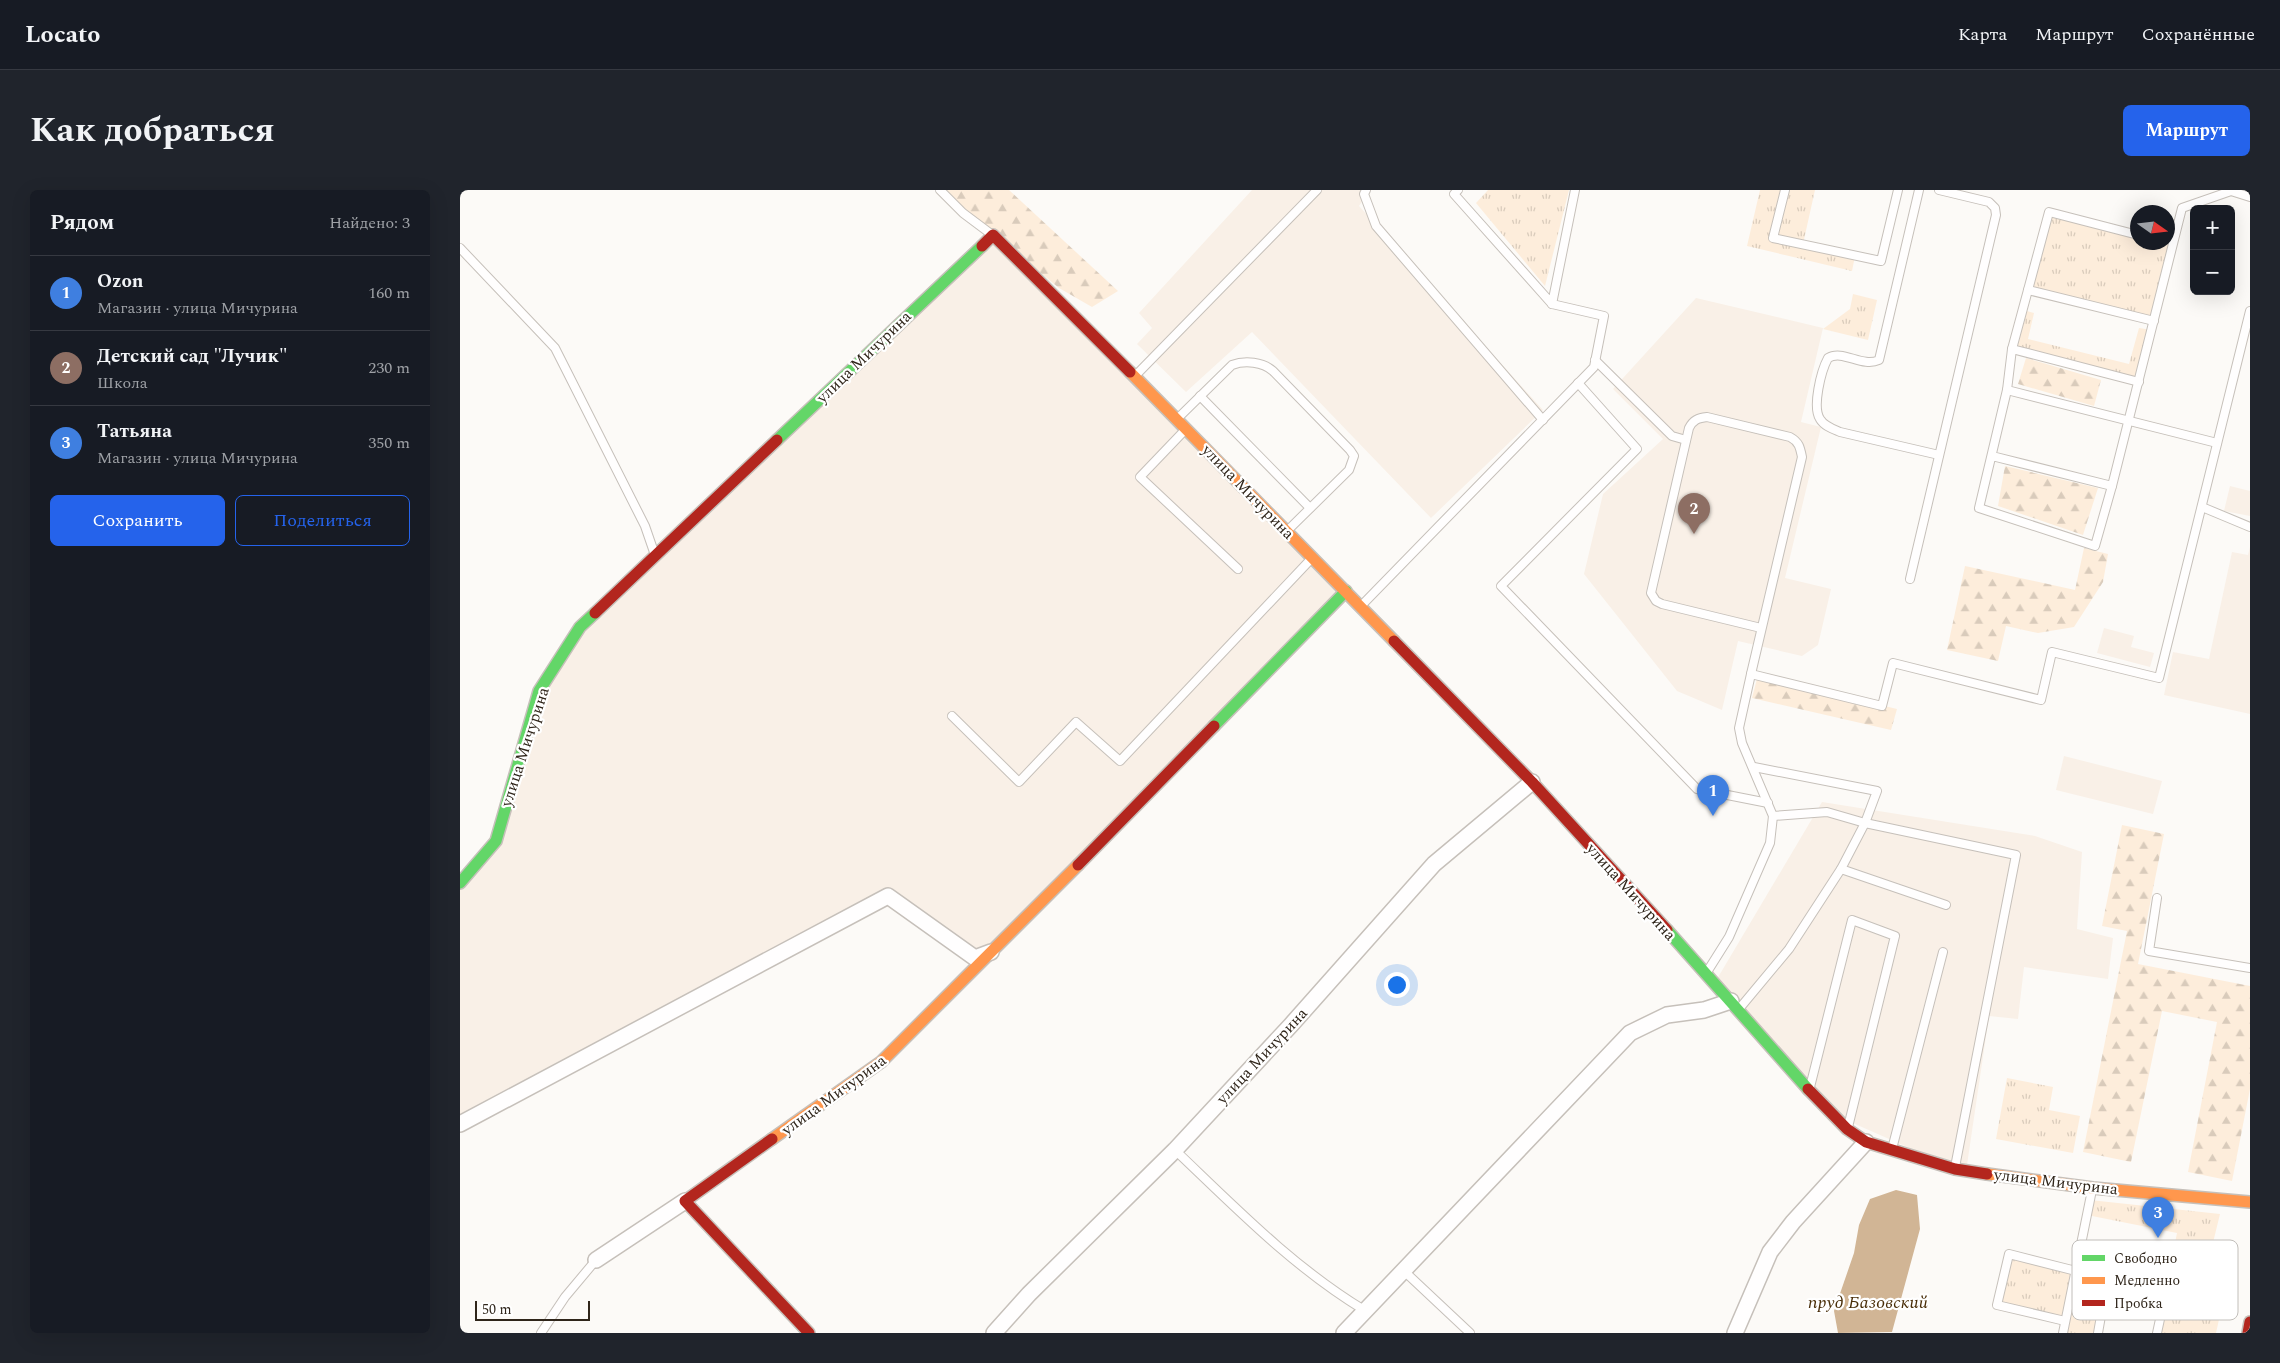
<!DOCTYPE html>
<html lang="ru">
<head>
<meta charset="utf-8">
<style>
	body { margin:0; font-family:Spectral,serif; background:#20242c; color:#f1f3f6 }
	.controls { position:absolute; right:15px; top:15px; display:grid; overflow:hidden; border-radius:8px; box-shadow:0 5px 20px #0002 }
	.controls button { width:45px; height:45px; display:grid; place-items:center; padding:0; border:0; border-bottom:1px solid #363941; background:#171b24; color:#f1f3f6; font:25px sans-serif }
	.compass { position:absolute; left:1670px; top:15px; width:45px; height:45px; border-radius:50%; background:#171b24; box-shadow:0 5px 20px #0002; rotate:104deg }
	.scale { position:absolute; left:15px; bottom:12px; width:115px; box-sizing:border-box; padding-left:5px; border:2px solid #2f251a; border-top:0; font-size:14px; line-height:18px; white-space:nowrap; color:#2f251a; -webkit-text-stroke:4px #fff; paint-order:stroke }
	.you { position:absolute; left:936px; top:794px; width:18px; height:18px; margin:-12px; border:4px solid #fff; border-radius:50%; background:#1a73e8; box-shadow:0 0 0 8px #1a73e833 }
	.badge { display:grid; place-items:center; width:32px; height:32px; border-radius:50%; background:#2563eb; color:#fff; font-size:16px; font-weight:700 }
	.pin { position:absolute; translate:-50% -41px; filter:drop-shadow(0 1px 2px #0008) }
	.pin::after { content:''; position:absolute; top:26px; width:18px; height:15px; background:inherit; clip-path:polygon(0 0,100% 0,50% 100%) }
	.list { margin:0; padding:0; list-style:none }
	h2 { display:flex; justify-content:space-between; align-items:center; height:65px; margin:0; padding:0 20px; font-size:21px }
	h2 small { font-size:16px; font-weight:400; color:#9ea1a6 }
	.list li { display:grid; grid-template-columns:32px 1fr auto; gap:15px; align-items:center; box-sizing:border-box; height:75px; padding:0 20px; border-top:1px solid #363941 }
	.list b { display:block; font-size:19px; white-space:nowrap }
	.list p { margin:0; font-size:16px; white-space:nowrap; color:#9ea1a6 }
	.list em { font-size:16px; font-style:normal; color:#9ea1a6 }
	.actions { display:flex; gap:10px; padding:15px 20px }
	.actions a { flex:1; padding:11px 0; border:1px solid #2563eb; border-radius:8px; text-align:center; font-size:18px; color:#2563eb }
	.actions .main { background:#2563eb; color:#fff }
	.map { position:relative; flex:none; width:1790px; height:1143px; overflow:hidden; border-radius:8px }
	header { display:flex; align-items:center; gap:30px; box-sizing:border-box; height:70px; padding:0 25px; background:#171b24; border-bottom:1px solid #363941 }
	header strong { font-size:24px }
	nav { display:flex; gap:28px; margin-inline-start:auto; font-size:18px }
	.intro { display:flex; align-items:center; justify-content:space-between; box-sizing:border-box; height:120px; padding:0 30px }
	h1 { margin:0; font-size:35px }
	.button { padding:12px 22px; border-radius:8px; background:#2563eb; color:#fff; font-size:18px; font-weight:700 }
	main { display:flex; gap:30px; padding:0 30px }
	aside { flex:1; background:#171b24; border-radius:8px; box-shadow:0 5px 20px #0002 }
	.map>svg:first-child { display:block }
	.built { fill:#f9f0e7 }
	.grass { fill:url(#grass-tufts) }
	.forest { fill:url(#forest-firs) }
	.water { fill:#d1b595 }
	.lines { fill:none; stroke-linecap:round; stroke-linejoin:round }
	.lane-casing { stroke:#c6c0ba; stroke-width:10 }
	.street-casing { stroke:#c6c0ba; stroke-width:18 }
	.fast-casing { stroke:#c6c0ba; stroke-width:14 }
	.slow-casing { stroke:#c6c0ba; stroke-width:14 }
	.jam-casing { stroke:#c6c0ba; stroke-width:14 }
	.lane { stroke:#fffefe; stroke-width:8 }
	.street { stroke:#fffefe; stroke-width:15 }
	.fast { stroke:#63d668; stroke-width:11 }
	.slow { stroke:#ff974d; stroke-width:11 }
	.jam { stroke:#b3261e; stroke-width:11 }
	.labels { text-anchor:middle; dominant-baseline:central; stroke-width:4.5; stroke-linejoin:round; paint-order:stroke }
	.street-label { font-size:16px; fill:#2f251a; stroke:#fff }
	.water-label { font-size:18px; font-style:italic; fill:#492e09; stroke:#fff }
	.key { fill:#fff; stroke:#c1beba; stroke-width:1 }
	.key-label { font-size:14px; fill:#2f251a }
</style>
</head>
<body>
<header>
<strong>Locato</strong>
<nav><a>Карта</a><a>Маршрут</a><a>Сохранённые</a></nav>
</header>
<div class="intro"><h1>Как добраться</h1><a class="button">Маршрут</a></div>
<main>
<aside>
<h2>Рядом<small>Найдено: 3</small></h2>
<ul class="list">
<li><span class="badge" style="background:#3f7fe0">1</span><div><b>Ozon</b><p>Магазин · улица Мичурина</p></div><em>160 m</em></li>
<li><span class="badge" style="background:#8d6e63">2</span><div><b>Детский сад &quot;Лучик&quot;</b><p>Школа</p></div><em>230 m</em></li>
<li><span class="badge" style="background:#3f7fe0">3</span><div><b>Татьяна</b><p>Магазин · улица Мичурина</p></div><em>350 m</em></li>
</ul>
<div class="actions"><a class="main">Сохранить</a><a>Поделиться</a></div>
</aside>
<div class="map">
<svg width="1790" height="1143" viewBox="0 0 1790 1143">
	<defs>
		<pattern id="grass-tufts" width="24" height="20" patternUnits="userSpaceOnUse" patternTransform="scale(1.25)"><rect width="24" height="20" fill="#fdeddb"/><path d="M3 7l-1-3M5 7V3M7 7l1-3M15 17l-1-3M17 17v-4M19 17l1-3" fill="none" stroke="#d9cbbb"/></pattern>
		<pattern id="forest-firs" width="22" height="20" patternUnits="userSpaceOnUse" patternTransform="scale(1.25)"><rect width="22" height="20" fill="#fdeddb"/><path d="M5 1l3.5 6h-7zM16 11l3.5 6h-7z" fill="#d9cbbb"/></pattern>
	</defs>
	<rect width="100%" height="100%" fill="#fcfaf7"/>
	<!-- built -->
	<g class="built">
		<path d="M 792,0 L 910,0 L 899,16 L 1083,220 L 971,328 L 792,142 L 726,202 L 677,154 L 692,138 L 679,123 Z"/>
		<path d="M 533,45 L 886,401 L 515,768 L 428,707 L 0,934 L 0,693 L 36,651 L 79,501 L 120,437 Z"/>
		<path d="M 1236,108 L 1363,138 L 1341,232 L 1361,237 L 1325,388 L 1371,399 L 1358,455 L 1342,466 L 1278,451 L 1262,520 L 1217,501 L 1124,384 L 1143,304 L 1203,249 L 1153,199 Z"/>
		<path d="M 1770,296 L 1790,301 L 1790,326 L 1764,321 Z"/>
		<path d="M 1790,357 L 1790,524 L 1704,505 L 1713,462 L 1749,469 L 1772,362 L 1788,365 Z"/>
		<path d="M 1644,438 L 1674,446 L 1671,457 L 1694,463 L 1690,477 L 1637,463 Z"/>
		<path d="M 1604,566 L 1702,591 L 1693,624 L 1596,600 Z"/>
		<path d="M 1362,612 L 1575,646 L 1622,662 L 1617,739 L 1653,748 L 1648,789 L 1564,777 L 1558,829 L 1529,826 L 1507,975 L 1454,960 L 1386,930 L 1257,789 Z"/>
	</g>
	<!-- grass -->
	<g class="grass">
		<path d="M 1028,0 L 1109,0 L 1085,96 L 1016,13 Z"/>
		<path d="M 1300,0 L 1355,0 L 1343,54 L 1395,66 L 1392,81 L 1287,56 Z"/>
		<path d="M 1589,22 L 1677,45 L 1678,52 L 1704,53 L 1713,55 L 1694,131 L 1568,100 Z"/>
		<path d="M 1393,104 L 1417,110 L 1408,150 L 1363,139 L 1390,119 Z"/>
		<path d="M 1563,120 L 1574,123 L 1568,149 L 1669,174 L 1679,138 L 1692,140 L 1679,192 L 1552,159 Z"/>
		<path d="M 1547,888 L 1593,897 L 1589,920 L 1620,926 L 1613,963 L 1536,949 Z"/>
		<path d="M 1630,1010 L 1760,1024 L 1740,1106 L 1753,1109 L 1756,1097 L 1762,1116 L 1756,1143 L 1697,1143 L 1717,1043 L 1627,1025 Z"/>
		<path d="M 1620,1063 L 1650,1075 L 1638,1143 L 1603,1143 L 1605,1132 L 1537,1115 L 1549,1064 L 1615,1081 Z"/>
	</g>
	<!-- forest -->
	<g class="forest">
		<path d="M 480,0 L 549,0 L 658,101 L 632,117 L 599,98 Z"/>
		<path d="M 1566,168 L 1641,190 L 1634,216 L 1558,194 Z"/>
		<path d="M 1545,276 L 1638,298 L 1623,345 L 1538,316 Z"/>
		<path d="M 1624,358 L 1648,364 L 1643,392 L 1614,437 L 1578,443 L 1546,436 L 1538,471 L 1487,460 L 1505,376 L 1615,400 Z"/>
		<path d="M 1298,485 L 1437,519 L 1431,540 L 1292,508 Z"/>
		<path d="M 1662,635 L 1704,644 L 1678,774 L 1790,796 L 1790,899 L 1772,991 L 1728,982 L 1757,832 L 1702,821 L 1671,972 L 1623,962 L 1667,741 L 1642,736 Z"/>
	</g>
	<!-- water -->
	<path class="water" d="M 1436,1000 L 1457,1005 L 1460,1039 L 1432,1142 L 1378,1143 L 1374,1121 L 1394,1063 L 1399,1035 L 1410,1009 Z"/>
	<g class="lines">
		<!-- lane casing -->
		<g class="lane-casing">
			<g id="lane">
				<path d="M 480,0 L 503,23 L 531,44"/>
				<path d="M 906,0 L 904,4 L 916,36 L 1083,230"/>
				<path d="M 998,0 L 994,4 L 1092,114 L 1115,0"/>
				<path d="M 1325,0 L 1313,48 L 1421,71 L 1438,0"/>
				<path d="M 1459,0 L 1419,170 C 1402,178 1383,159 1368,168 C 1361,181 1352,217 1360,229 C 1364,236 1373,239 1380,242 L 1479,265"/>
				<path d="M 1678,45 L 1589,22 L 1568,100 L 1694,131"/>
				<path d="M 0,58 L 95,158 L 185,336 L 195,365"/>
				<path d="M 1552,159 L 1568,100"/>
				<path d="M 1135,170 L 1212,246 L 1226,250"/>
				<path d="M 676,185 L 857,0"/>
				<path d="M 1679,192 L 1552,159 L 1547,200 L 1757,253"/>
				<path d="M 1118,193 L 1177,259 L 1041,396 L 1237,599 L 1308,613"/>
				<path d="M 740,206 L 850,318"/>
				<path d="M 717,229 L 772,175 C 785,170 803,172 813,181 L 890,260 L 894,266 L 889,280 L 827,341"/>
				<path d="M 725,240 L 680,287 L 778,379"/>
				<path d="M 1532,266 L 1652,296 L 1635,356 L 1519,318 L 1547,200"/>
				<path d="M 1652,296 L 1722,18 L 1771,1 L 1790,7"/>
				<path d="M 1742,317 L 1790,337"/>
				<path d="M 1450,389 L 1536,25 L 1535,18 L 1529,12 L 1479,0"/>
				<path d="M 901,416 L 1134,177 L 1144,126 L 1092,114"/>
				<path d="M 1291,484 L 1342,267 C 1340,257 1339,252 1330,247 L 1247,227 C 1238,228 1233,230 1229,238 L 1191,403 L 1196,411 L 1202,414 L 1301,438"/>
				<path d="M 492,526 L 559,592 L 616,532 L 660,571 L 852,368"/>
				<path d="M 1313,626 L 1367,622 L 1405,633 L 1556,665 L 1495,977"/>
				<path d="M 1381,679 L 1486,715"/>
				<path d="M 1697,708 L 1689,761 L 1790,778"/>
				<path d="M 1247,782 L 1269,747 L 1310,653 L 1313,626 L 1282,553 L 1279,538 L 1291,484 L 1422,516 L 1433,473 L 1581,510 L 1592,462 L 1699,488 L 1790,121"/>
				<path d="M 1279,819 L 1329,759 L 1381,679 L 1405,633 L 1417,601 L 1294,577"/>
				<path d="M 1350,897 L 1392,730 L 1435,746 L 1388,937"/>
				<path d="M 1432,959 L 1483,762"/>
				<path d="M 715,960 C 775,1017 833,1077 904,1120"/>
				<path d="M 1620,1063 L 1627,1065 L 1632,1071 L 1650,1075 L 1638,1143"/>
				<path d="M 943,1080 L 1010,1143"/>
				<path d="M 1605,1131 L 1537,1115 L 1549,1064 L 1616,1081"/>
				<path d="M 81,1143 L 105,1107 L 136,1070"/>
				<path d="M 1603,1143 L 1632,1000"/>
				<path d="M 1697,1143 L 1716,1055"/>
			</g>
		</g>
		<!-- street casing -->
		<g class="street-casing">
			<g id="street">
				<path d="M 0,934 L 428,706 L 515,768 L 531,762"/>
				<path d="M 136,1070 L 225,1011"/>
				<path d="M 534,1143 L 569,1104 L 715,960 L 831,835 L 974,674 L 1072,592"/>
				<path d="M 884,1143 L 1170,843 L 1207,825 L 1244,820 L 1271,811"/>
				<path d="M 1275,1143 L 1310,1062 L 1333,1032 L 1406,952"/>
			</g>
		</g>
		<!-- fast casing -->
		<g class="fast-casing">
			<g id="fast">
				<path d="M 317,250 L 522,56"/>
				<path d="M 754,536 L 886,401"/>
				<path d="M 0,693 L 36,651 L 79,501 L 120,437 L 135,423"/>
				<path d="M 1207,740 L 1348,899"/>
			</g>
		</g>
		<!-- slow casing -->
		<g class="slow-casing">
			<g id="slow">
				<path d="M 670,182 L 934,451"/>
				<path d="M 312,949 L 421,872 L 618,675"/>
				<path d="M 1527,984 L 1633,998 L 1790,1012"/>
			</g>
		</g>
		<!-- jam casing -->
		<g class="jam-casing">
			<g id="jam">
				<path d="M 522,56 L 533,45 L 670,182"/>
				<path d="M 135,423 L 317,250"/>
				<path d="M 934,451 L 1072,592 L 1207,740"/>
				<path d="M 618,675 L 754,536"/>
				<path d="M 1348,899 L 1387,939 L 1406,952 L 1495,979 L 1527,984"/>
				<path d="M 312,949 L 225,1011 L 349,1143"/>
				<path d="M 1788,1143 L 1790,1132"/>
			</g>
		</g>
		<!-- lane -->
		<use href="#lane" class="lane"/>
		<!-- street -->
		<use href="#street" class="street"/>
		<!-- fast -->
		<use href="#fast" class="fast"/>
		<!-- slow -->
		<use href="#slow" class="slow"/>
		<!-- jam -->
		<use href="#jam" class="jam"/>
	</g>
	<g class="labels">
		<!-- street labels -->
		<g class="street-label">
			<text transform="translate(404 167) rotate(-44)">улица Мичурина</text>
			<text transform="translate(788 302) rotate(46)">улица Мичурина</text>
			<text transform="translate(65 557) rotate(-72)">улица Мичурина</text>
			<text transform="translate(1171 702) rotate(48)">улица Мичурина</text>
			<text transform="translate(802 866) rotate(-47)">улица Мичурина</text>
			<text transform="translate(374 905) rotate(-36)">улица Мичурина</text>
			<text transform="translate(1596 992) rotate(7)">улица Мичурина</text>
		</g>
		<!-- water labels -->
		<g class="water-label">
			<text x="1408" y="1112">пруд Базовский</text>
		</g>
	</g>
	<!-- legend -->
	<rect x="1612" y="1050" width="166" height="80" rx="8" class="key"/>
	<rect x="1622" y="1065" width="23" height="6" fill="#63d668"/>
	<rect x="1622" y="1087" width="23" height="7" fill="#ff974d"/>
	<rect x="1622" y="1110" width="23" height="6" fill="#b3261e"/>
	<g class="key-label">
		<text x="1654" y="1073">Свободно</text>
		<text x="1654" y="1095">Медленно</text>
		<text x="1654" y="1118">Пробка</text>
	</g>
</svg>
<div class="controls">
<button>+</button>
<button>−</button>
</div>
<svg class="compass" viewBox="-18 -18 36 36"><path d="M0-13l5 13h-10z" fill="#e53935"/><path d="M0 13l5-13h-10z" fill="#9ea1a6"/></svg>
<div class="scale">50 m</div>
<div class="you"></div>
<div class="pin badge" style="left:1253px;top:626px;background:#3f7fe0">1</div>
<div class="pin badge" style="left:1234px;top:344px;background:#8d6e63">2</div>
<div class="pin badge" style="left:1698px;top:1048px;background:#3f7fe0">3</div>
</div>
</main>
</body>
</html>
